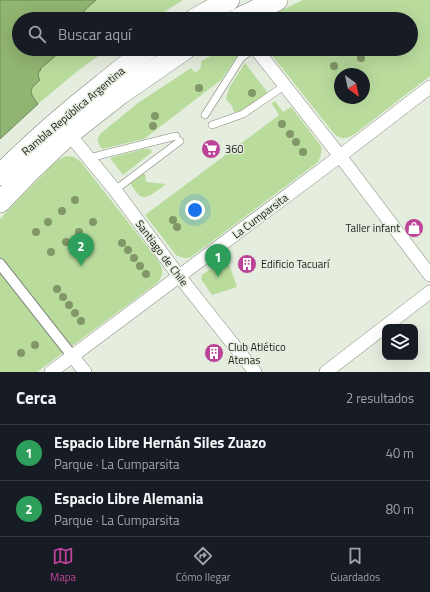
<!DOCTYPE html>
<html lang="es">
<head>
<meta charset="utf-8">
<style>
	body { margin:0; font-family:"Titillium Web",sans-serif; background:#20242c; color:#f1f3f6 }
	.controls { position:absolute; right:12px; bottom:12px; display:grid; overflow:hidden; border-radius:8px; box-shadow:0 4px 16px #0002 }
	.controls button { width:36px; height:36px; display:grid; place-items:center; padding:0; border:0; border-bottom:1px solid #363941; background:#171b24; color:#f1f3f6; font:20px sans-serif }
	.compass { position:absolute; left:334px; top:68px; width:36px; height:36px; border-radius:50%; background:#171b24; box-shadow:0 4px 16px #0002; rotate:147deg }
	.you { position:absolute; left:195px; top:210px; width:14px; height:14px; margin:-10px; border:3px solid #fff; border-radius:50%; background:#1a73e8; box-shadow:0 0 0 6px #1a73e833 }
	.badge { display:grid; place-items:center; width:26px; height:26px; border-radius:50%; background:#bb4297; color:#fff; font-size:13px; font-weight:700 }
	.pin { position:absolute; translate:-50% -33px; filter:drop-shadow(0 1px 2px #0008) }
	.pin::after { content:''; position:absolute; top:21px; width:14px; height:12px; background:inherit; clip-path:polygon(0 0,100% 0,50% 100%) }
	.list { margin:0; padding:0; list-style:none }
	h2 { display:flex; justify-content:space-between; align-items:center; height:52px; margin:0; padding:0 16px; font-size:17px }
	h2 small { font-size:13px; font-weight:400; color:#9ea1a6 }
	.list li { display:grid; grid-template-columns:26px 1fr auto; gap:12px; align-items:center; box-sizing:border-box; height:56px; padding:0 16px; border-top:1px solid #363941 }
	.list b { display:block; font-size:15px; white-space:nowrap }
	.list p { margin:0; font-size:13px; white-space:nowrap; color:#9ea1a6 }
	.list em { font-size:13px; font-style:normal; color:#9ea1a6 }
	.icon { flex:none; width:22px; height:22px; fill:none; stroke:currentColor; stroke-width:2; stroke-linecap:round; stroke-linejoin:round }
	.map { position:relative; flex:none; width:430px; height:372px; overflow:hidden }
	.search { position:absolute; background:#171b24; box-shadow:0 4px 16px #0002; left:12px; right:12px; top:12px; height:44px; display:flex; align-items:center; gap:10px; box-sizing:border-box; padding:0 14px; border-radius:22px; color:#9ea1a6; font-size:15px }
	.sheet { height:164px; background:#171b24 }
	nav { display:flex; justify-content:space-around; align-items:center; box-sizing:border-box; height:56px; border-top:1px solid #363941; background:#171b24; font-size:11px; color:#9ea1a6 }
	nav a { display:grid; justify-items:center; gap:2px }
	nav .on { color:#bb4297 }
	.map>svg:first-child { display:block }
	.green { fill:#b9dc9d; fill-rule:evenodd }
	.water { fill:#90b471; stroke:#6d8757 }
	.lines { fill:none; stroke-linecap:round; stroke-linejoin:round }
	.service-casing { stroke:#828a7d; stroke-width:8 }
	.pedestrian-casing { stroke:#828a7d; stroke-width:12 }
	.minor-casing { stroke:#828a7d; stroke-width:14 }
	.primary-casing { stroke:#828a7d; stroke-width:22 }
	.service { stroke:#fff; stroke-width:7 }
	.pedestrian { stroke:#fff; stroke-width:10 }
	.minor { stroke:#fff; stroke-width:13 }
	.primary { stroke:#fff; stroke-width:21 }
	.tree { fill:#819767 }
	.labels { text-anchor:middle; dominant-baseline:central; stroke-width:3; stroke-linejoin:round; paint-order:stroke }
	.street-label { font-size:11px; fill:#1b1e19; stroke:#e4edde }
	.poi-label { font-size:11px; fill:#1b1e19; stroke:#e4edde; text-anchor:start }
</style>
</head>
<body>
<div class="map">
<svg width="430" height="372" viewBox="0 0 430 372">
	<rect width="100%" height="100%" fill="#e4edde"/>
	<!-- green -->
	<g class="green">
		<path d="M 96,0 L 183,0 L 153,19 L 80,19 L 85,10 Z"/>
		<path d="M 303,0 L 430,0 L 430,76 L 356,133 C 347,139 340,141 332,131 L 267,49 L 411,49 L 411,19 L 263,19 ZM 340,74 L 364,74 L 364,98 L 340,98 Z"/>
		<path d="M 59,49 L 108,49 L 80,69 L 38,104 C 29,92 27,90 40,80 L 38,75 L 39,69 L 60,51 Z"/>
		<path d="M 224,49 L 233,49 L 238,55 L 221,80 L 144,139 L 102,149 C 98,143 96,141 100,134 L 138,103 L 191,68 L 194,72 C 200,71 202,67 201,61 Z"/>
		<path d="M 245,63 L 268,93 L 244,111 L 234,112 L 232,106 L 226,99 L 229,88 Z"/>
		<path d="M 275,101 L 283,112 L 291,107 L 321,146 C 322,152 321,156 318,162 L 191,257 C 186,259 181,258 176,255 L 145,215 L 279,115 L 272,104 L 272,103 Z"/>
		<path d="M 144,149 L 150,149 L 152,152 L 123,175 L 110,158 Z"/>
		<path d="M 67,156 L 74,157 L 81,162 L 157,259 C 163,268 165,274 157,283 L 37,372 L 0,372 L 0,219 C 13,205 26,191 40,178 C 48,170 56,159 67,156 Z"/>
		<path d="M 143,174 L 145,174 L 146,182 L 166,184 C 160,188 147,201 140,196 C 136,193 133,187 130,183 Z"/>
		<path d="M 227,258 L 237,287 L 212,295 L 201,279 L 202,275 Z"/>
	</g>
	<!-- water -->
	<path class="water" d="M 0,0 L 96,0 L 85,10 L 80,19 L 19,19 L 19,49 L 59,49 L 61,51 L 40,69 L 41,70 C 37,73 38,76 40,80 C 28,90 29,92 38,104 L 0,139 Z"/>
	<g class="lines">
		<!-- service casing -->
		<g class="service-casing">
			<g id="service">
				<path d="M 205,115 L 241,58 L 253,49"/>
				<path d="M 212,125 L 243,114 L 284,86"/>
				<path d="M 89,158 L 176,136"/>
				<path d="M 115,190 L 180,141"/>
			</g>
		</g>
		<!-- pedestrian casing -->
		<g class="pedestrian-casing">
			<path id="pedestrian" d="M 0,264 L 73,357"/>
		</g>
		<!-- minor casing -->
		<g class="minor-casing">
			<g id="minor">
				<path d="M 256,49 L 340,156 L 430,275"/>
				<path d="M 69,134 L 115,190 L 179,276 L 255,372"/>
				<path d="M 73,357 L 85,372"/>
				<path d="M 51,372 L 340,156 L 430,87"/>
				<path d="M 326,372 L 430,292"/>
			</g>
		</g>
		<!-- primary casing -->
		<g class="primary-casing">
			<g id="primary">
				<path d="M 195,19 L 229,0"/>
				<path d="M 238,19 L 277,0"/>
				<path d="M 0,175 C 32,143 65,114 102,85 C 117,73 132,60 148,49"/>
				<path d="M 0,202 L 30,171 L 69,134 L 120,94 L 185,49"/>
			</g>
		</g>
		<!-- service -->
		<use href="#service" class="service"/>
		<!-- pedestrian -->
		<use href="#pedestrian" class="pedestrian"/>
		<!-- minor -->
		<use href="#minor" class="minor"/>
		<!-- primary -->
		<use href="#primary" class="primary"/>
	</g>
	<!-- trees -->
	<g class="tree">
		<circle cx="361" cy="58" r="4"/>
		<circle cx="334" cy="66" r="4"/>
		<circle cx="199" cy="88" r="4"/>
		<circle cx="252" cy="93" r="4"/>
		<circle cx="155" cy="116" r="4"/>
		<circle cx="282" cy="124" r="4"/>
		<circle cx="153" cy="126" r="4"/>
		<circle cx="290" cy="134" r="4"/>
		<circle cx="296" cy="142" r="4"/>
		<circle cx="303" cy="152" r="4"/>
		<circle cx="75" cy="200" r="4"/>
		<circle cx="62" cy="211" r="4"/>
		<circle cx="173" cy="220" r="4"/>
		<circle cx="48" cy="222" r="4"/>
		<circle cx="93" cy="222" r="4"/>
		<circle cx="177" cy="227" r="4"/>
		<circle cx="36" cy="232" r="4"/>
		<circle cx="79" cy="232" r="4"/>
		<circle cx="66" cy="242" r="4"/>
		<circle cx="122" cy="243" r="4"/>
		<circle cx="128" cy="250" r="4"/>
		<circle cx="51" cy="252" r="4"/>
		<circle cx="134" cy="258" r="4"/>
		<circle cx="140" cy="266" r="4"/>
		<circle cx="146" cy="274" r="4"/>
		<circle cx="57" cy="289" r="4"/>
		<circle cx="63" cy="297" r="4"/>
		<circle cx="69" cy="305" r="4"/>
		<circle cx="75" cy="313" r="4"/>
		<circle cx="81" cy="321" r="4"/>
		<circle cx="35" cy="345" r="4"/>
		<circle cx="21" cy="353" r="4"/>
	</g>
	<!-- icons -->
	<defs>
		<g id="supermarket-disc" transform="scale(1)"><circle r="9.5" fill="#bb4297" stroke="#e4edde"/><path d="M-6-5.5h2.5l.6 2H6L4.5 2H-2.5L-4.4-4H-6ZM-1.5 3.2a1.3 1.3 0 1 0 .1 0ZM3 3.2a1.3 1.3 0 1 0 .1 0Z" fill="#fff"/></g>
		<g id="shop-disc" transform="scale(1)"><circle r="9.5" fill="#bb4297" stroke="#e4edde"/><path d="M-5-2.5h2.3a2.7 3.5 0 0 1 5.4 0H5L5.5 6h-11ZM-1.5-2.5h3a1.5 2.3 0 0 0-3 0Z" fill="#fff"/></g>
		<g id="building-disc" transform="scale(1)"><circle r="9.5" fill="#bb4297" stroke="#e4edde"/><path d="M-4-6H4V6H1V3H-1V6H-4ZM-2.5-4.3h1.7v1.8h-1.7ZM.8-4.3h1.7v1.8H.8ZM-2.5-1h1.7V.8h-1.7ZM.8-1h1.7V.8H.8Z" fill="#fff"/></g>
	</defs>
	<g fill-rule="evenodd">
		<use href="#supermarket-disc" x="211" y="149"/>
		<use href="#shop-disc" x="414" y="228"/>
		<use href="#building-disc" x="247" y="264"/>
		<use href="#building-disc" x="214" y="353"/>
	</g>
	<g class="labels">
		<!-- street labels -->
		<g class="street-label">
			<text transform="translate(73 111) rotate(-40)">Rambla República Argentina</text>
			<text transform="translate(260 216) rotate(-37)">La Cumparsita</text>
			<text transform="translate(162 253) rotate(53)">Santiago de Chile</text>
		</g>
		<!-- poi labels -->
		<g class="poi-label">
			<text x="225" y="149">360</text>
			<text x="400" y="228" text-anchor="end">Taller infant</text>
			<text x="261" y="264">Edificio Tacuarí</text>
			<text x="228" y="347">Club Atlético<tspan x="228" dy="13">Atenas</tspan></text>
		</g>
	</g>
</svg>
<div class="controls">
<button><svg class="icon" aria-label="layers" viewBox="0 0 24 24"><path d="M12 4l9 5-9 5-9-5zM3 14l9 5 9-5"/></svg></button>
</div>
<svg class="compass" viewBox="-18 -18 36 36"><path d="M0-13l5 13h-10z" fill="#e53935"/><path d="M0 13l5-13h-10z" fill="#9ea1a6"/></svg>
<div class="you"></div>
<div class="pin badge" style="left:218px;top:277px;background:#2e9e5b">1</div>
<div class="pin badge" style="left:81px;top:266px;background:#2e9e5b">2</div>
<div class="search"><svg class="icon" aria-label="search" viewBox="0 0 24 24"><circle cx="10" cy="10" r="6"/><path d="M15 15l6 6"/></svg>Buscar aquí</div>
</div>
<section class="sheet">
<h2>Cerca<small>2 resultados</small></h2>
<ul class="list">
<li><span class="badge" style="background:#2e9e5b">1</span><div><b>Espacio Libre Hernán Siles Zuazo</b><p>Parque · La Cumparsita</p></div><em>40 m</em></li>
<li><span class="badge" style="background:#2e9e5b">2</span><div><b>Espacio Libre Alemania</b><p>Parque · La Cumparsita</p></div><em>80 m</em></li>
</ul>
</section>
<nav>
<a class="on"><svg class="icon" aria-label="map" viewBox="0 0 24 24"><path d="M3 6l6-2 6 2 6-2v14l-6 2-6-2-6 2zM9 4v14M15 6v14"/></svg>Mapa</a>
<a><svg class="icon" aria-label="directions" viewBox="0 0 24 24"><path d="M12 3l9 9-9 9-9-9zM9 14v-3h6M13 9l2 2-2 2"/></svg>Cómo llegar</a>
<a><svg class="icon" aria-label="saved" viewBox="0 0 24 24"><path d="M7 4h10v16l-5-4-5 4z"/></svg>Guardados</a>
</nav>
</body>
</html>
